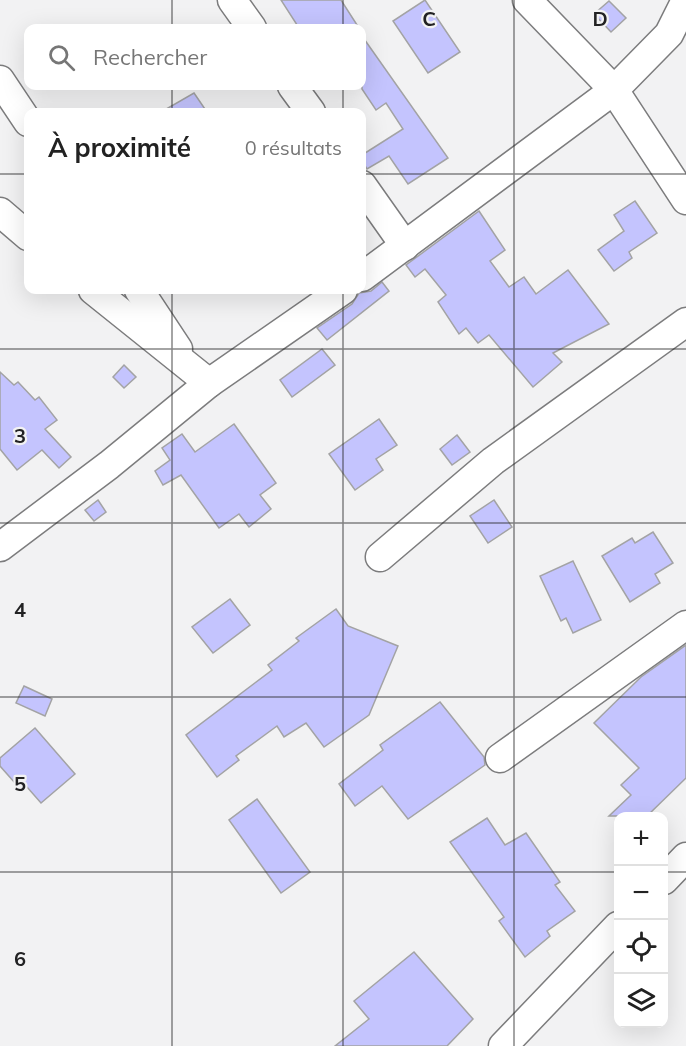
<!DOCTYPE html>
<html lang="fr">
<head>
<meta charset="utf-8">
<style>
	body { margin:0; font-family:Mulish,sans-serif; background:#f6f6f6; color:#222 }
	.controls { position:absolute; right:18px; bottom:18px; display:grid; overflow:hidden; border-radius:12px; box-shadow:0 6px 24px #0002 }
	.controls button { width:54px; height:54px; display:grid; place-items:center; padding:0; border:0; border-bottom:2px solid #e0e0e0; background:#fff; color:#222; font:30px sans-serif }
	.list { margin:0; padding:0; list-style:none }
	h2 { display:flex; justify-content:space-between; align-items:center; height:78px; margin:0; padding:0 24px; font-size:26px }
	h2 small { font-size:20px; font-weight:400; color:#767676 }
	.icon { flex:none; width:33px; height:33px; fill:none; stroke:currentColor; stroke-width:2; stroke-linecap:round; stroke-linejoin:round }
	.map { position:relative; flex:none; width:686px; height:1046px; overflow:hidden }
	.search { position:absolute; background:#fff; box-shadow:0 6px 24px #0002; left:24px; top:24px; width:342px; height:66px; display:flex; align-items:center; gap:15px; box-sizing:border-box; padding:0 21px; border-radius:12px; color:#767676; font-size:22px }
	.panel { position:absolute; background:#fff; box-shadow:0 6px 24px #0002; left:24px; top:108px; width:342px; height:186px; border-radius:12px }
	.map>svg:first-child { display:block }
	.building { fill:#c4c4fe; stroke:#a3a3a4; stroke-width:1.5 }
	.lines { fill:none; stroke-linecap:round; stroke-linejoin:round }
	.minor-casing { stroke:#7c7c7d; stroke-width:31 }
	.minor { stroke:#fff; stroke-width:28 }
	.grid { fill:none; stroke:#222223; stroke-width:1.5; stroke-opacity:0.55 }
	.grid-label { font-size:20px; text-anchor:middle; font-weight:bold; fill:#222223; stroke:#f2f2f3; stroke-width:4.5; stroke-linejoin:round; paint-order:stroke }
</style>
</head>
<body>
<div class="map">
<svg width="686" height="1046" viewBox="0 0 686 1046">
	<rect width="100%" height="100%" fill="#f2f2f3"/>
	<!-- building -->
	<g class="building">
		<path d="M 281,0 L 341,0 L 359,28 L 299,28 Z"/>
		<path d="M 425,0 L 460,52 L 428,73 L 393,21 Z"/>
		<path d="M 609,1 L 626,18 L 611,32 L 594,14 Z"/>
		<path d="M 362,36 L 448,158 L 408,184 L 389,156 L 367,169 L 362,161 L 362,155 L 403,129 L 386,103 L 376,110 L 362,89 Z"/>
		<path d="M 194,93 L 207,112 L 161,112 Z"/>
		<path d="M 635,201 L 657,233 L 629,252 L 632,258 L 614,271 L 598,250 L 624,231 L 614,215 Z"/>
		<path d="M 479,211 L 505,250 L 490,261 L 509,287 L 524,277 L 536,294 L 568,270 L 609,324 L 553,353 L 562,362 L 533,387 L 489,335 L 478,343 L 466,328 L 459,334 L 438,302 L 446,295 L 425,269 L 415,277 L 406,265 Z"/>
		<path d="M 382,282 L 389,291 L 327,340 L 317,328 L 352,304 L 359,293 L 371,291 Z"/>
		<path d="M 322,349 L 335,365 L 292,397 L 280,380 Z"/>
		<path d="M 124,365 L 136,377 L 124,388 L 113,377 Z"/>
		<path d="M 0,372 L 14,385 L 18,382 L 35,400 L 39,397 L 57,420 L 45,429 L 71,457 L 59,468 L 42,450 L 17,470 L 0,449 Z"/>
		<path d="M 379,419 L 397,445 L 376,459 L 383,470 L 355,490 L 329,454 Z"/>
		<path d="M 234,424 L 276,483 L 260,495 L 271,509 L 249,527 L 239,514 L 219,528 L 181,475 L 163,485 L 155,471 L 170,460 L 162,448 L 182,434 L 195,452 Z"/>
		<path d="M 457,435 L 470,452 L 452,465 L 440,449 Z"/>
		<path d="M 98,500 L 106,512 L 94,521 L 85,510 Z"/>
		<path d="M 494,500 L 512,527 L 488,543 L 470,516 Z"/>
		<path d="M 653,532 L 673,563 L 655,574 L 660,583 L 630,602 L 602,556 L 632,538 L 635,543 Z"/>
		<path d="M 573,561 L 601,620 L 573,633 L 566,618 L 561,621 L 540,576 Z"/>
		<path d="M 230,599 L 250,625 L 213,653 L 192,627 Z"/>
		<path d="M 336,609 L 348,626 L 398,646 L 369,715 L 324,747 L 306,723 L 284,737 L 277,726 L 236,756 L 239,760 L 217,777 L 186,735 L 272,670 L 268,665 L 299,641 L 296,638 Z"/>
		<path d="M 686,645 L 686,778 L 647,816 L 609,816 L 631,795 L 621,785 L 639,768 L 594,723 L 641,677 Z"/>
		<path d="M 24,686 L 52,699 L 45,716 L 16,703 Z"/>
		<path d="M 440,702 L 484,757 L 485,765 L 408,819 L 382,786 L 355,806 L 339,784 L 383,750 L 380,745 Z"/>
		<path d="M 35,728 L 75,774 L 41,803 L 20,779 L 15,783 L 0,766 L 0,758 Z"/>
		<path d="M 257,799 L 310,872 L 281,893 L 229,820 Z"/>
		<path d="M 487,818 L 505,845 L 526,833 L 560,882 L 555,885 L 575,911 L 547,931 L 550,936 L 525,957 L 499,921 L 504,917 L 450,842 Z"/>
		<path d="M 414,952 L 473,1019 L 447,1046 L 335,1046 L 369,1019 L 354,1001 Z"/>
	</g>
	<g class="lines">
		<!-- minor casing -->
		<g class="minor-casing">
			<g id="minor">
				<path d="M 232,0 L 252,28"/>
				<path d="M 527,0 L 614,90 L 686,200"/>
				<path d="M 0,80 L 28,122"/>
				<path d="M 292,86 L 311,112"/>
				<path d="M 362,185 L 405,246"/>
				<path d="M 0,212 L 28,236"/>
				<path d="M 362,277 L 614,90 L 669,34 L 686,0"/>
				<path d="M 93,290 L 209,383"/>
				<path d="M 139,290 L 178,349"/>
				<path d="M 0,547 L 109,465 L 209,383 L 343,290"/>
				<path d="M 380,557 L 493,461 L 686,322"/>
				<path d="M 500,758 L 686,625"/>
				<path d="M 664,880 L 686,857"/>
				<path d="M 503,1046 L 618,926"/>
			</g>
		</g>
		<!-- minor -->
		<use href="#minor" class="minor"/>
	</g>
	<!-- grid -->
	<path class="grid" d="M 172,0 L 172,28M 343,0 L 343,28M 514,0 L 514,1046M 172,86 L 172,112M 343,86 L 343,112M 0,174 L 28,174M 362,174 L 686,174M 172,290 L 172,1046M 343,290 L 343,1046M 0,349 L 686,349M 0,523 L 686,523M 0,697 L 686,697M 0,872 L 618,872M 664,872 L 686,872"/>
	<g class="grid-label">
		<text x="429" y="26">C</text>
		<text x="600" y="26">D</text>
		<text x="20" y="443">3</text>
		<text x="20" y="617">4</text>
		<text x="20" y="791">5</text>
		<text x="20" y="966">6</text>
	</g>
</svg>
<div class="controls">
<button>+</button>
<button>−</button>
<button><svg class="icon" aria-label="locate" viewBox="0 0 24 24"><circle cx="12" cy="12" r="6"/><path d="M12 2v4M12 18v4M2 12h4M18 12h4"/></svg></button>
<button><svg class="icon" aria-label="layers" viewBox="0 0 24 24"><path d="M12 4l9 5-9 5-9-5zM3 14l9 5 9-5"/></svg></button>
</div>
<div class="search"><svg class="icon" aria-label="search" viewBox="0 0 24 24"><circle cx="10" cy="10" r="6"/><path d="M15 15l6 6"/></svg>Rechercher</div>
<section class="panel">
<h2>À proximité<small>0 résultats</small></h2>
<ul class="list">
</ul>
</section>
</div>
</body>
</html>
